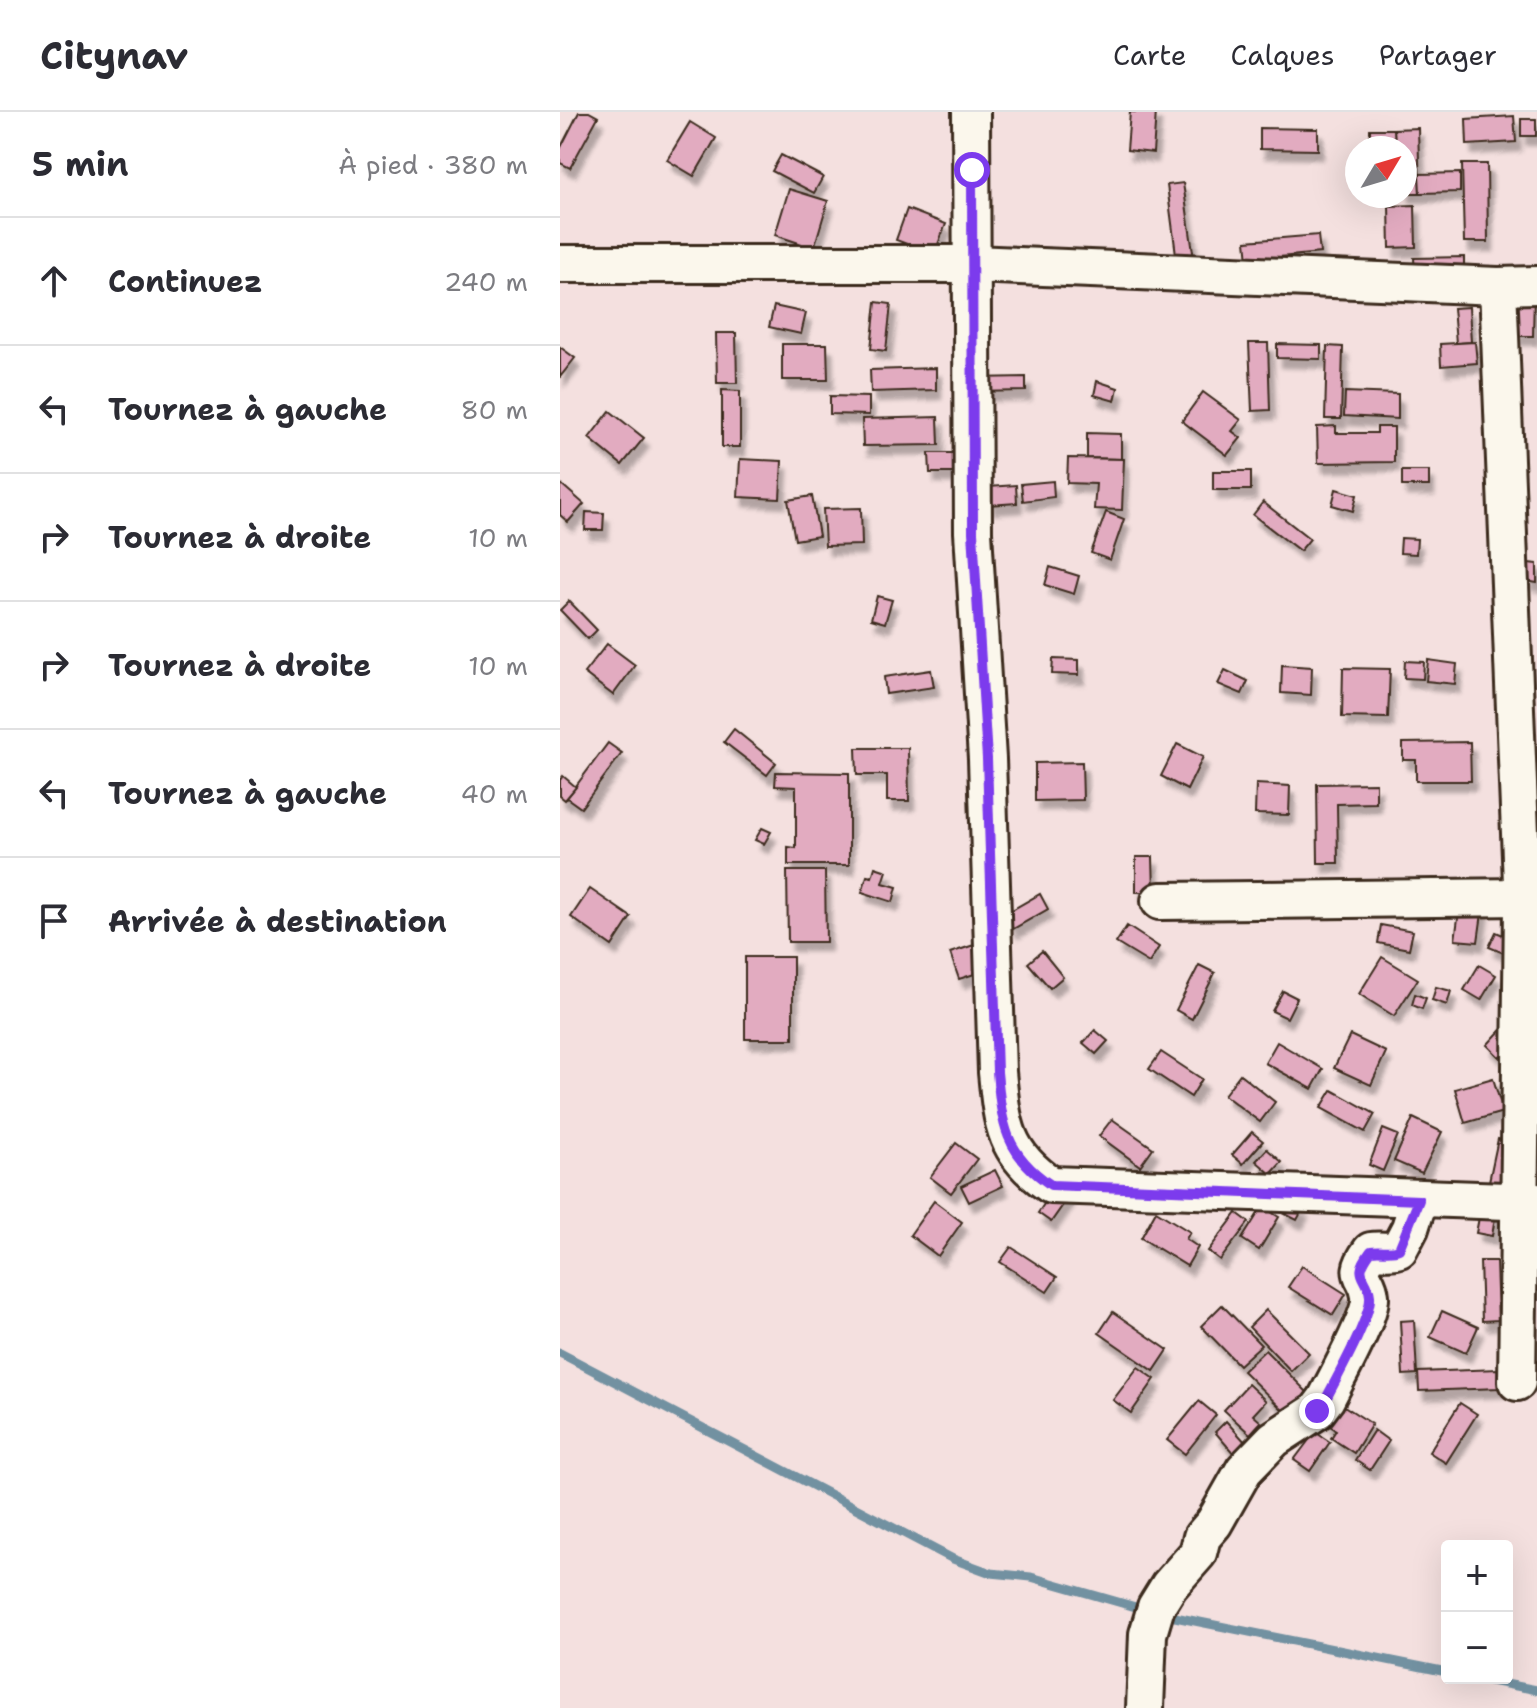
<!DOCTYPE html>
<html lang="fr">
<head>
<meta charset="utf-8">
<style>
	body { margin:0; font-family:"Shantell Sans",sans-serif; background:#f7f7f7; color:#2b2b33 }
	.controls { position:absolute; right:24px; bottom:24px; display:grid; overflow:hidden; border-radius:8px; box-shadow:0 8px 32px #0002 }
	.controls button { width:72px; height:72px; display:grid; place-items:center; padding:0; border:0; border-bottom:2px solid #e1e1e2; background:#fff; color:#2b2b33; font:40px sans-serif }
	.compass { position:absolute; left:785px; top:24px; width:72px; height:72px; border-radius:50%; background:#fff; box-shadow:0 8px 32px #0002; rotate:52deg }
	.stop { position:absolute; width:24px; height:24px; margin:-18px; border:6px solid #7c3aed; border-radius:50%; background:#fff }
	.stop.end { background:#7c3aed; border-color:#fff; box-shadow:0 2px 8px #0008 }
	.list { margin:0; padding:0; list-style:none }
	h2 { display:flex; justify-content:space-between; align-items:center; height:104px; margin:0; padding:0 32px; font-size:34px }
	h2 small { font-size:26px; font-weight:400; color:#7c7c81 }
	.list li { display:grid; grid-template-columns:52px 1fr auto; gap:24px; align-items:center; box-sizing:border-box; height:128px; padding:0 32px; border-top:2px solid #e1e1e2 }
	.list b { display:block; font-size:30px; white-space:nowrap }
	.list em { font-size:26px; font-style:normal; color:#7c7c81 }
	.icon { flex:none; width:44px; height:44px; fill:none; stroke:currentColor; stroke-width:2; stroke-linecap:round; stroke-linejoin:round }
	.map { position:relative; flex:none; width:977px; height:1596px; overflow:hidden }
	header { display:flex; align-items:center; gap:48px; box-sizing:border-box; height:112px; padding:0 40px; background:#fff; border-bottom:2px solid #e1e1e2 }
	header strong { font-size:38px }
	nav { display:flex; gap:44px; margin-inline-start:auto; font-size:28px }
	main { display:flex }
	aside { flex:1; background:#fff }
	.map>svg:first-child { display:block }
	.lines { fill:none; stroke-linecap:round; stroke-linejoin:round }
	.stream { stroke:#7291a1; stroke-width:9 }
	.building { fill:#e2abc0; stroke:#3b2a1e; stroke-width:2; filter:url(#shadow) }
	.minor-casing { stroke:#3b2a1e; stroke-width:42 }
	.minor { stroke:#fbf7ec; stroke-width:36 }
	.route { stroke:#7c3aed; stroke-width:10 }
</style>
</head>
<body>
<header>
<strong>Citynav</strong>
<nav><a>Carte</a><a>Calques</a><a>Partager</a></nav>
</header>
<main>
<aside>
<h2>5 min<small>À pied · 380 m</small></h2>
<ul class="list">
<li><svg class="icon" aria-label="ahead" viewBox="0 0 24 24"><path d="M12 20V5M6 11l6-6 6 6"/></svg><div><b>Continuez</b></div><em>240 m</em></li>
<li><svg class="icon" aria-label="left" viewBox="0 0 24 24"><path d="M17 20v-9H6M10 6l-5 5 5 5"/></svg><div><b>Tournez à gauche</b></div><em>80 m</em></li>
<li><svg class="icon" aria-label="right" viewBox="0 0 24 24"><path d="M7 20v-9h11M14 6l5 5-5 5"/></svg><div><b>Tournez à droite</b></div><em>10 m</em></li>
<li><svg class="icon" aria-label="right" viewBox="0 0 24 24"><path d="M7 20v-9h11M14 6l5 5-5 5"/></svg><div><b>Tournez à droite</b></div><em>10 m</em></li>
<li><svg class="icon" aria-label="left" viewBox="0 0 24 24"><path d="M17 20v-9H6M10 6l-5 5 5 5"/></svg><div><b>Tournez à gauche</b></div><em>40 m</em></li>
<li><svg class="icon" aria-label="arrive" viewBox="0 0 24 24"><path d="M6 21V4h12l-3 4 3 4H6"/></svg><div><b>Arrivée à destination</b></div></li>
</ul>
</aside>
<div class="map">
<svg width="977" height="1596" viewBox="0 0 977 1596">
	<defs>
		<filter id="shadow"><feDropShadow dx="5" dy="9" stdDeviation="2" flood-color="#0004"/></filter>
	</defs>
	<rect width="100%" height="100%" fill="#f4e0df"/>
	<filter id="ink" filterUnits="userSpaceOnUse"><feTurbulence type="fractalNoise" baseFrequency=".0125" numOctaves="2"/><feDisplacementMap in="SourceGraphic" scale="16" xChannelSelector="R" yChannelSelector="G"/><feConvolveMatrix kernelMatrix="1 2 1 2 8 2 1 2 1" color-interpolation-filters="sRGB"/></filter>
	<g filter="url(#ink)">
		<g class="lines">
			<!-- stream -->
			<g class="stream">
				<path d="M 0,1241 L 393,1447 L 431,1461 L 471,1465 L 586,1498"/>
				<path d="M 600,1502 L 887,1560"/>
				<path d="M 915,1566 L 977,1578"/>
			</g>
		</g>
		<!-- building -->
		<g class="building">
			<path d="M 19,0 L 29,0 L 38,5 L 10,56 L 0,51 L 0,37 Z"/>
			<path d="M 570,0 L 596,0 L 593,41 L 567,38 Z"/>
			<path d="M 954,4 L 956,30 L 907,33 L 906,7 Z"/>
			<rect x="961" y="7" width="15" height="17"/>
			<path d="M 130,10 L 156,26 L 134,64 L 107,48 Z"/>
			<path d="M 700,16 L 758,17 L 758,38 L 700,37 Z"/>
			<path d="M 858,16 L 860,81 L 845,81 L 845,36 L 835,36 L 834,17 Z"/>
			<path d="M 810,17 L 834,17 L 835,36 L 810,36 Z"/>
			<path d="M 221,43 L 263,65 L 254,81 L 212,59 Z"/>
			<path d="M 902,52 L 927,52 L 928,130 L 904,130 Z"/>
			<path d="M 900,61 L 900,80 L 860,81 L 859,62 Z"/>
			<path d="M 623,71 L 634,147 L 617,150 L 607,73 Z"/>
			<path d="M 229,77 L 268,89 L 254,136 L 215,123 Z"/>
			<path d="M 855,93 L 856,135 L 830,136 L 829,94 Z"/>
			<path d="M 347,97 L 386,112 L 374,142 L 336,128 Z"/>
			<path d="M 758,123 L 760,141 L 688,148 L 686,129 Z"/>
			<path d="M 904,145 L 904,177 L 856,178 L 854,146 Z"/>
			<path d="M 957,181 L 974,182 L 973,224 L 955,224 Z"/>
			<path d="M 316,190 L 331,192 L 326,239 L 311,237 Z"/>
			<path d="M 214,194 L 246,201 L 241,222 L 209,215 Z"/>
			<path d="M 909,195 L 911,230 L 896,231 L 893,196 Z"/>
			<path d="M 156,221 L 176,221 L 177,271 L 157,271 Z"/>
			<path d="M 915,230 L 917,251 L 881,254 L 880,232 Z"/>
			<path d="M 689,231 L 708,231 L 710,298 L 692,299 Z"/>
			<path d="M 222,232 L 267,232 L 268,268 L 222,268 Z"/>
			<path d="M 717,232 L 761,233 L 761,247 L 717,246 Z"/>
			<path d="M 767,234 L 783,235 L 781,307 L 765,307 Z"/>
			<path d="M 0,235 L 15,246 L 0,265 Z"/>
			<path d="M 376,256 L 376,278 L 311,280 L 310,258 Z"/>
			<path d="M 466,265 L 466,279 L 414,280 L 414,266 Z"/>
			<path d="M 537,269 L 558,276 L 555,289 L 534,283 Z"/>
			<path d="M 162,278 L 180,279 L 180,335 L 162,335 Z"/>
			<path d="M 643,280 L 681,308 L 672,319 L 681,326 L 667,343 L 622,309 Z"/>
			<path d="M 785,280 L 838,282 L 838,307 L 784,304 Z"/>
			<path d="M 270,284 L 309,285 L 309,303 L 270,302 Z"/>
			<path d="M 50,299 L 84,326 L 62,353 L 29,326 Z"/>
			<path d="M 378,305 L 379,333 L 303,334 L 302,307 Z"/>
			<path d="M 776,314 L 776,321 L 817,321 L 817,315 L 834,315 L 834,350 L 758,351 L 757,315 Z"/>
			<path d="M 527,321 L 561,322 L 561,347 L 527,346 Z"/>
			<path d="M 369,341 L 395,341 L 396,361 L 370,361 Z"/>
			<path d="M 508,346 L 564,347 L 562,398 L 534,397 L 536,372 L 507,371 Z"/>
			<path d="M 180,347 L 222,349 L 220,387 L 178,385 Z"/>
			<rect x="653" y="359" width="38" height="19"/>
			<rect x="842" y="359" width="27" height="15"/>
			<path d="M 493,369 L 494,385 L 463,389 L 461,372 Z"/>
			<path d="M 0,371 L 24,392 L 8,410 L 0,403 Z"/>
			<path d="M 456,373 L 457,391 L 429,393 L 428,375 Z"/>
			<path d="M 776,377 L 797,383 L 793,399 L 772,393 Z"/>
			<path d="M 252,384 L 259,424 L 235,428 L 228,388 Z"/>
			<path d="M 703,390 L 750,427 L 740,439 L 693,403 Z"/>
			<path d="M 301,396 L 302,433 L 265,434 L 263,397 Z"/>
			<path d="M 26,400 L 44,401 L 43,418 L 25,418 Z"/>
			<path d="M 546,400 L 564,407 L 550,448 L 531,441 Z"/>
			<path d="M 841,426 L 857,427 L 856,442 L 840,441 Z"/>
			<path d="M 968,451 L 977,452 L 977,471 L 966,469 Z"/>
			<path d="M 490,455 L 519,464 L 514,482 L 485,473 Z"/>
			<path d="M 317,484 L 332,488 L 325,511 L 311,507 Z"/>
			<path d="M 9,489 L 37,518 L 28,527 L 0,498 Z"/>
			<path d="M 47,532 L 75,553 L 53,583 L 24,561 Z"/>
			<path d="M 493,547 L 519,548 L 519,563 L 492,562 Z"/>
			<path d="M 868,548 L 897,552 L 895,572 L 866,569 Z"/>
			<path d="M 845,549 L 864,550 L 863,567 L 844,566 Z"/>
			<path d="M 722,553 L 752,555 L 751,583 L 721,581 Z"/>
			<path d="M 783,556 L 830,557 L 828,606 L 782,605 Z"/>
			<path d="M 371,558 L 374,575 L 326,582 L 324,565 Z"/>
			<path d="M 665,558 L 688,569 L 682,582 L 658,572 Z"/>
			<path d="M 174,617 L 216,651 L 207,663 L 164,630 Z"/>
			<path d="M 910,630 L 911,669 L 856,669 L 856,648 L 843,648 L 843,631 Z"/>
			<path d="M 48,631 L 62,641 L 21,696 L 7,686 Z"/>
			<path d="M 617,632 L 643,645 L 627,678 L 601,664 Z"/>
			<path d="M 296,636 L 348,636 L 349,689 L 327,689 L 327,663 L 297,663 Z"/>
			<path d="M 522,650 L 523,688 L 475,689 L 475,651 Z"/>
			<path d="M 216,660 L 289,661 L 289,753 L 228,753 L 228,735 L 236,736 L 236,675 L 215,674 Z"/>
			<path d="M 3,664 L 16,675 L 5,688 L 0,684 L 0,668 Z"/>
			<path d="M 816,671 L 816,691 L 777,692 L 778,751 L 758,751 L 757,672 Z"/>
			<path d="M 696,672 L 730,674 L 729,703 L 695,702 Z"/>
			<path d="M 202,716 L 211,720 L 204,732 L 195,728 Z"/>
			<path d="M 576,745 L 593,745 L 594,780 L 576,780 Z"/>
			<path d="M 315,755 L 327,759 L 323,771 L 337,775 L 333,790 L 302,780 L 307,764 L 312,765 Z"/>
			<path d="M 227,759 L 265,759 L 266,830 L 228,830 Z"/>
			<path d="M 30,777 L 71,805 L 52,834 L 11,805 Z"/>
			<path d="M 480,782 L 488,797 L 453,817 L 445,802 Z"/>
			<path d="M 900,791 L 923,794 L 918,830 L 895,828 Z"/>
			<path d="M 821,813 L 853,819 L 849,837 L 818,831 Z"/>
			<path d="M 567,814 L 599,835 L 589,851 L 556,831 Z"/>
			<path d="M 936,820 L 960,830 L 953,845 L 929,835 Z"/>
			<path d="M 423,830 L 433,856 L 399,867 L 390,841 Z"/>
			<path d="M 482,839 L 503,865 L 490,876 L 468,851 Z"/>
			<rect x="185" y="845" width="48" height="82"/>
			<path d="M 822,845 L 858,867 L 834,904 L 799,882 Z"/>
			<path d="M 639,853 L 655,861 L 632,907 L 616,898 Z"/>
			<path d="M 919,853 L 936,863 L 921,888 L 904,878 Z"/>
			<path d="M 876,875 L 891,879 L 887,893 L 872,888 Z"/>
			<path d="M 723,879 L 737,886 L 727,906 L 712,899 Z"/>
			<path d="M 855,882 L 866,886 L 862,897 L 852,893 Z"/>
			<path d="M 949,909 L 962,921 L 939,945 L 927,933 Z"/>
			<path d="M 535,918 L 548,929 L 536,942 L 523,931 Z"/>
			<path d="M 790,923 L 826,940 L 811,973 L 774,956 Z"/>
			<path d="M 717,930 L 763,957 L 752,977 L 705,951 Z"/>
			<path d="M 601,940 L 642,967 L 631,985 L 589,957 Z"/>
			<path d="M 680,962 L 715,990 L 700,1010 L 664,983 Z"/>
			<path d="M 933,966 L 943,1000 L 905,1011 L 895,977 Z"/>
			<path d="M 772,978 L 815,1002 L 805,1020 L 761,996 Z"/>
			<path d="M 853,1006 L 882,1020 L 862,1061 L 834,1049 Z"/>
			<path d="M 552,1007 L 593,1036 L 580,1054 L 539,1024 Z"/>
			<path d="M 823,1017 L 838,1023 L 823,1059 L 809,1053 Z"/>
			<path d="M 692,1020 L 703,1029 L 683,1052 L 672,1043 Z"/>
			<path d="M 938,1027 L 966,1034 L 955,1080 L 928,1074 Z"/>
			<path d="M 396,1031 L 417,1047 L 391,1081 L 370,1065 Z"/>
			<path d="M 707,1037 L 722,1050 L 711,1062 L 696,1049 Z"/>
			<path d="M 435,1058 L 443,1074 L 409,1090 L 401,1074 Z"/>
			<path d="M 496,1074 L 510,1083 L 491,1110 L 478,1101 Z"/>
			<path d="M 727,1088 L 743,1097 L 737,1108 L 721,1100 Z"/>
			<path d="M 374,1089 L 402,1110 L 378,1144 L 350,1123 Z"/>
			<path d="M 922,1090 L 937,1093 L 932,1124 L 916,1121 Z"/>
			<path d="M 702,1095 L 719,1105 L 699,1138 L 682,1127 Z"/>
			<path d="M 596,1099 L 630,1120 L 626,1127 L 638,1135 L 627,1154 L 581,1126 Z"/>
			<path d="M 677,1101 L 689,1110 L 660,1148 L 648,1139 Z"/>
			<path d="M 451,1135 L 497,1165 L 487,1180 L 440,1150 Z"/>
			<path d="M 920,1149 L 936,1149 L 938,1208 L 922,1209 Z"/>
			<path d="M 742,1154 L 786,1182 L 773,1203 L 728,1175 Z"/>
			<path d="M 662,1193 L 701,1233 L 679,1253 L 641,1214 Z"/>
			<path d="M 706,1198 L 749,1241 L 731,1259 L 689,1215 Z"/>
			<path d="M 882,1199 L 918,1215 L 906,1241 L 870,1225 Z"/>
			<path d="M 553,1200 L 608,1238 L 594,1259 L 539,1221 Z"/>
			<path d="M 854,1208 L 857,1262 L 843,1263 L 840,1209 Z"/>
			<path d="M 705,1238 L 751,1284 L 730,1305 L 683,1259 Z"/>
			<path d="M 578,1255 L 595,1267 L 571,1301 L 553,1288 Z"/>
			<path d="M 939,1257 L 940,1276 L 859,1279 L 858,1260 Z"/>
			<path d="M 688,1272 L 706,1289 L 693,1303 L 701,1310 L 690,1322 L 664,1298 Z"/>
			<path d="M 639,1289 L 656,1303 L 625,1342 L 607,1328 Z"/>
			<path d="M 778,1290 L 812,1312 L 794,1341 L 771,1326 L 776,1318 L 765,1311 Z"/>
			<path d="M 900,1291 L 917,1302 L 886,1351 L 869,1340 Z"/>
			<path d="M 666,1309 L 687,1332 L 675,1343 L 655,1320 Z"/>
			<path d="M 814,1318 L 829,1329 L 810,1358 L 795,1348 Z"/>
			<path d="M 755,1320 L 770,1330 L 750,1359 L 734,1348 Z"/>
		</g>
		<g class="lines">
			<!-- minor casing -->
			<g class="minor-casing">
				<g id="minor">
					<path d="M 411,0 L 413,420 L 427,647 L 437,960 C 442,1013 445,1042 491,1073 L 977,1090"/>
					<path d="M 0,152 L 412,152 L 938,174 L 977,173"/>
					<path d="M 938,174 L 963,796 L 977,797"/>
					<path d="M 600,789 L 963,785"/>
					<path d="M 957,1270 L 963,796"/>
					<path d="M 585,1596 L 588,1522 L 596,1495 L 609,1474 L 638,1441 L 642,1425 L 654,1411 L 684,1358 L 714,1327 L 757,1299 L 766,1287 C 776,1267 812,1203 810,1184 C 808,1162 791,1166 811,1139 C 821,1137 830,1141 839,1137 L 850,1116 L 859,1088"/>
				</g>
			</g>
			<!-- minor -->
			<use href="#minor" class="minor"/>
		</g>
	</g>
	<g class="lines" filter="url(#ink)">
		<!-- route -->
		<path class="route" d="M 412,58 L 413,420 L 427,647 L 437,960 C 442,1013 445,1042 491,1073 L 859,1088 L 839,1137 C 830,1141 821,1137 811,1139 C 791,1166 808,1162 810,1184 C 812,1204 776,1267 766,1287 L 757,1299"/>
	</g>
</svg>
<div class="controls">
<button>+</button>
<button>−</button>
</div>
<svg class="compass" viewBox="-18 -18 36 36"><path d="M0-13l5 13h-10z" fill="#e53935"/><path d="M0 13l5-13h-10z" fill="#7c7c81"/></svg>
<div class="stop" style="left:412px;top:58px"></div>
<div class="stop end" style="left:757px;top:1299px"></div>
</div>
</main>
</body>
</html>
